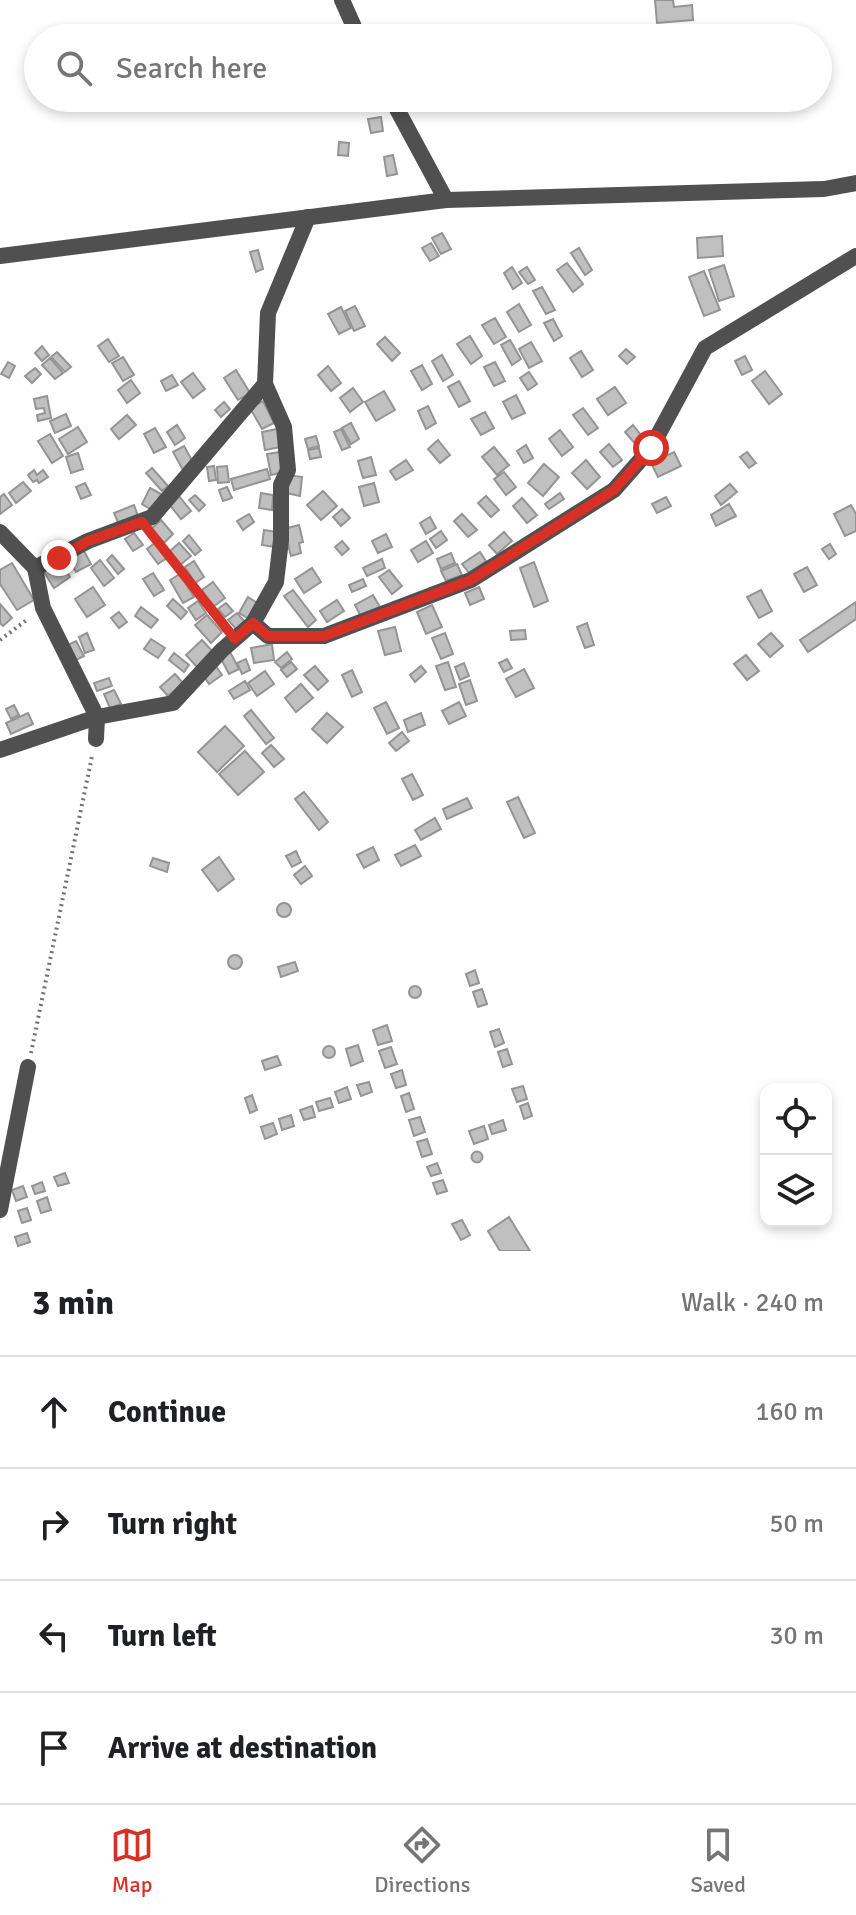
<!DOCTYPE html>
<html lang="en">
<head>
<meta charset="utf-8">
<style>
	body { margin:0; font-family:Signika,sans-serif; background:#f2f2f2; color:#202124 }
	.controls { position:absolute; right:24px; bottom:24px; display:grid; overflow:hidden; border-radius:16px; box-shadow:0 4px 12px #0003 }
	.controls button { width:72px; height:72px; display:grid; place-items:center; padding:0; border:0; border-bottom:2px solid #e0e0e0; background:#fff; color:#202124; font:40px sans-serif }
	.stop { position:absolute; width:24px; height:24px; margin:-18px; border:6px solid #d93025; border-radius:50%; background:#fff }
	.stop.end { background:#d93025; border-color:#fff; box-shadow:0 2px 8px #0008 }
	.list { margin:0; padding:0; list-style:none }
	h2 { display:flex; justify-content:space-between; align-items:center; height:104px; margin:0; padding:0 32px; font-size:34px }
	h2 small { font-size:26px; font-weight:400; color:#757577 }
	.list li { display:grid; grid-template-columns:52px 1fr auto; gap:24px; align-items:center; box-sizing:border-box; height:112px; padding:0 32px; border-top:2px solid #e0e0e0 }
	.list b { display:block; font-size:30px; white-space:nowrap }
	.list em { font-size:26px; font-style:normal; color:#757577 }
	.icon { flex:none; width:44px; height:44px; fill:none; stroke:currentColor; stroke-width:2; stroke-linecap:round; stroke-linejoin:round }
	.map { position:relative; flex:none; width:856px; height:1251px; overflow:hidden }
	.search { position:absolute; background:#fff; box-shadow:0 4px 12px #0003; left:24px; right:24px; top:24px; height:88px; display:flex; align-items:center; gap:20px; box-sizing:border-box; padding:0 28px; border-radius:44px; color:#757577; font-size:30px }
	.sheet { height:552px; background:#fff }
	nav { display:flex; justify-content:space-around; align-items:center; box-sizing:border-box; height:112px; border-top:2px solid #e0e0e0; background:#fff; font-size:22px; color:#757577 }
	nav a { display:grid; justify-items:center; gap:4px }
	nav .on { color:#d93025 }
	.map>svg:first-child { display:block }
	.building { fill:#c0c0c0; stroke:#949494; stroke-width:2 }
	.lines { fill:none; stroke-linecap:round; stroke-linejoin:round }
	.path { stroke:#727272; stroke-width:4; stroke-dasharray:2 4; stroke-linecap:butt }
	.minor { stroke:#505050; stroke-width:16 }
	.route { stroke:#d93025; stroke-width:10 }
</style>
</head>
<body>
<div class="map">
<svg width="856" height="1251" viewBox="0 0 856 1251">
	<rect width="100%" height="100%" fill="#fff"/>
	<!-- building -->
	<g class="building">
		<path d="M 655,0 L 673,0 L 674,7 L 692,5 L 693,20 L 657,23 Z"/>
		<path d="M 381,117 L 383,131 L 371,133 L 368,119 Z"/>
		<path d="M 339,142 L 349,143 L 348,156 L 338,155 Z"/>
		<path d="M 393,155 L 397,174 L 387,176 L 384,157 Z"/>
		<path d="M 442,233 L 451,249 L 441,254 L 432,238 Z"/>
		<path d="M 722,236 L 723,256 L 698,258 L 697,238 Z"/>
		<path d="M 431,243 L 439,256 L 430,261 L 422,248 Z"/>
		<path d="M 579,248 L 592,270 L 585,275 L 571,253 Z"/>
		<path d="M 258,250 L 263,269 L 256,272 L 250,252 Z"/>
		<path d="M 567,263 L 583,284 L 573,292 L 557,270 Z"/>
		<path d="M 724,265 L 734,296 L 719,301 L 709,270 Z"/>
		<path d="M 512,267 L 522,283 L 513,289 L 504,273 Z"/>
		<path d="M 527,267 L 535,280 L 528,284 L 519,272 Z"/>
		<path d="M 704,271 L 720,310 L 704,316 L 689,277 Z"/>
		<path d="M 542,287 L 555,310 L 546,314 L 533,291 Z"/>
		<path d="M 519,304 L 531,325 L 519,332 L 507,312 Z"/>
		<path d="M 355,306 L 365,326 L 354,331 L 345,311 Z"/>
		<path d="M 341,307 L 351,328 L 339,334 L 328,314 Z"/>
		<path d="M 495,318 L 506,337 L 494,344 L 482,325 Z"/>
		<path d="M 553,319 L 562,336 L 554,341 L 544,323 Z"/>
		<path d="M 470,336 L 482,356 L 471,364 L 457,344 Z"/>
		<path d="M 385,337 L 400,353 L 392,361 L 377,344 Z"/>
		<path d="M 108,339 L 119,356 L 109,362 L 98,346 Z"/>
		<path d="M 510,340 L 521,359 L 512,365 L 501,345 Z"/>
		<path d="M 531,342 L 542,361 L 529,368 L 519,349 Z"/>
		<path d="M 42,346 L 49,355 L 42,361 L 35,353 Z"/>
		<path d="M 626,349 L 635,357 L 627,364 L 619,356 Z"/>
		<path d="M 581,351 L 593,370 L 582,377 L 570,358 Z"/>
		<path d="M 57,352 L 71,367 L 65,372 L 51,357 Z"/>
		<path d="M 442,355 L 453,375 L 443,381 L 432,361 Z"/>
		<path d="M 745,356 L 752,370 L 742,375 L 735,361 Z"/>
		<path d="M 123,357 L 134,375 L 123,381 L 112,363 Z"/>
		<path d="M 50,358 L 63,373 L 55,379 L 42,365 Z"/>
		<path d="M 8,362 L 15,366 L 9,378 L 1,374 Z"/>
		<path d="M 495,362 L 505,381 L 494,386 L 484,367 Z"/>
		<path d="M 422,365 L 432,384 L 422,390 L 411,371 Z"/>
		<path d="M 328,366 L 341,383 L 331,391 L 318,375 Z"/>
		<path d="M 35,368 L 41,374 L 32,383 L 25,376 Z"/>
		<path d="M 236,370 L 250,393 L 238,400 L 224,378 Z"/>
		<path d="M 765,371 L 782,394 L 769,404 L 752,381 Z"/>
		<path d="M 529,372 L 537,384 L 528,390 L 520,378 Z"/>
		<path d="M 193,373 L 205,389 L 193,398 L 181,382 Z"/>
		<path d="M 172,375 L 178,385 L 166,391 L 161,381 Z"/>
		<path d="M 131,380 L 140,393 L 127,403 L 118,390 Z"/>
		<path d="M 459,381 L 470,401 L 459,407 L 448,387 Z"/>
		<path d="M 615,387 L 626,403 L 608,415 L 597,399 Z"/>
		<path d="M 353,388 L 363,402 L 350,412 L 340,398 Z"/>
		<path d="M 384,391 L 395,410 L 376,421 L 365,402 Z"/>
		<path d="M 516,395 L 525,413 L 512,419 L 503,402 Z"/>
		<path d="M 47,396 L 51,418 L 38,421 L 37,415 L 45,413 L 44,408 L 36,409 L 34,399 Z"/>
		<path d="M 263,401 L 274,423 L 262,429 L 250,408 Z"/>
		<path d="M 224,402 L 230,409 L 221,417 L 215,410 Z"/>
		<path d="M 428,406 L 436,423 L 426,429 L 418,411 Z"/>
		<path d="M 583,408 L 598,428 L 588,435 L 573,415 Z"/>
		<path d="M 485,412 L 494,428 L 481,435 L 471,419 Z"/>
		<path d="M 66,414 L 71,426 L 55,433 L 50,421 Z"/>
		<path d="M 127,415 L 136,425 L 119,439 L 111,429 Z"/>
		<path d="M 351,423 L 359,439 L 351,444 L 342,428 Z"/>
		<path d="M 177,425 L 185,438 L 175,445 L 167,432 Z"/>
		<path d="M 633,425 L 645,440 L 637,446 L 625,432 Z"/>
		<path d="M 78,427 L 87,442 L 68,454 L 59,439 Z"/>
		<path d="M 155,428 L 166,447 L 154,453 L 144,434 Z"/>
		<path d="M 277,429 L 281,447 L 265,450 L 262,432 Z"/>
		<path d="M 341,429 L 350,447 L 342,450 L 334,432 Z"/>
		<path d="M 560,430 L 573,447 L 562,456 L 549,439 Z"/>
		<path d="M 50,434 L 63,456 L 52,463 L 38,441 Z"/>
		<path d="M 316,436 L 319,446 L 308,449 L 305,439 Z"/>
		<path d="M 438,440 L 450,455 L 440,463 L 428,449 Z"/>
		<path d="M 609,444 L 622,460 L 613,467 L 600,452 Z"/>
		<path d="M 526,445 L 533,458 L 524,463 L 517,451 Z"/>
		<path d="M 184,446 L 194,464 L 183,470 L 173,452 Z"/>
		<path d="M 494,447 L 509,465 L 497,475 L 482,457 Z"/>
		<path d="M 319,448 L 321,457 L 310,459 L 308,450 Z"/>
		<path d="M 280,452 L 284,472 L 271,475 L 267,454 Z"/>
		<path d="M 674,452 L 681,466 L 658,477 L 651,463 Z"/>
		<path d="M 747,452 L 756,463 L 749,468 L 740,457 Z"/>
		<path d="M 78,453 L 83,469 L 71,473 L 66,457 Z"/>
		<path d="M 371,457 L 376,475 L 363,478 L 358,461 Z"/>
		<path d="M 406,460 L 413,470 L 396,480 L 390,471 Z"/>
		<path d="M 586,460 L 600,477 L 587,489 L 572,473 Z"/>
		<path d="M 544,464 L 559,477 L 543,496 L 528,483 Z"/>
		<path d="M 214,466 L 216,480 L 209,481 L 207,467 Z"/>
		<path d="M 227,466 L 229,482 L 218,483 L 217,467 Z"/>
		<path d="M 152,468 L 168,486 L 162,491 L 146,473 Z"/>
		<path d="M 267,469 L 270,479 L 234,490 L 231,479 Z"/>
		<path d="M 34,470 L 37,475 L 43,470 L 48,477 L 39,483 L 37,480 L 33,482 L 28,475 Z"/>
		<path d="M 504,472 L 516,487 L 506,495 L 494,479 Z"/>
		<path d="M 288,475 L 302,477 L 300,496 L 286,493 Z"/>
		<path d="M 23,482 L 31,491 L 16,503 L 9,493 Z"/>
		<path d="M 85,483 L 91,495 L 81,499 L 76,487 Z"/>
		<path d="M 374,483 L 379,502 L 364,506 L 359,487 Z"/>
		<path d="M 730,484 L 737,492 L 721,505 L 715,496 Z"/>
		<path d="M 227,487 L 232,498 L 223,501 L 219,490 Z"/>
		<path d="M 150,488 L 161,494 L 152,510 L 142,504 Z"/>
		<path d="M 323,491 L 337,506 L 321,520 L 307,505 Z"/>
		<path d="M 261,493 L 273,495 L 272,510 L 259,508 Z"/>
		<path d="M 560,493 L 564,499 L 549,509 L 545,504 Z"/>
		<path d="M 4,494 L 12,505 L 0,514 L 0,497 Z"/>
		<path d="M 195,495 L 205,505 L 199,511 L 189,500 Z"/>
		<path d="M 179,496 L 191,511 L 181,519 L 169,504 Z"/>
		<path d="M 486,496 L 499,510 L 491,517 L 478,503 Z"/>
		<path d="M 666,497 L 671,506 L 657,513 L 652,504 Z"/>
		<path d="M 522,498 L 537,515 L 527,523 L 513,506 Z"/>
		<path d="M 729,504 L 736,516 L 716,526 L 711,515 Z"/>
		<path d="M 134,505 L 139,519 L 120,527 L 114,513 Z"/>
		<path d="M 851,505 L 856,514 L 856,531 L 845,536 L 834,514 Z"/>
		<path d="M 342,509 L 350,518 L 341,526 L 333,517 Z"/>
		<path d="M 249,514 L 254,522 L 243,530 L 237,521 Z"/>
		<path d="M 462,514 L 477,530 L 468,537 L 454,521 Z"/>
		<path d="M 430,517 L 436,528 L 426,534 L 420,523 Z"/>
		<path d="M 161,520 L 173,534 L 164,543 L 151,529 Z"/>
		<path d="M 299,525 L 303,542 L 299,543 L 301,553 L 291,556 L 284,529 Z"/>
		<path d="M 264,530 L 277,532 L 275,547 L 262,545 Z"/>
		<path d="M 441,531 L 447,540 L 436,548 L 430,539 Z"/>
		<path d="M 504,532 L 512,541 L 497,554 L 489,545 Z"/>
		<path d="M 134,533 L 143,545 L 133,551 L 125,539 Z"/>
		<path d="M 386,534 L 392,547 L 378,553 L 372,541 Z"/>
		<path d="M 189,535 L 201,550 L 195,555 L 183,541 Z"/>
		<path d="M 342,541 L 349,549 L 342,555 L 335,547 Z"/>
		<path d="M 426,541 L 433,553 L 418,562 L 411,550 Z"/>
		<path d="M 156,542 L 167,558 L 158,564 L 147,549 Z"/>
		<path d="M 179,543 L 191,556 L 180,565 L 169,552 Z"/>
		<path d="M 830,544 L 836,554 L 829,559 L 822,549 Z"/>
		<path d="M 84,551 L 91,564 L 76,572 L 69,560 Z"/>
		<path d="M 480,552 L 486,561 L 469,573 L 462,564 Z"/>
		<path d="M 451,553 L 455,563 L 441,569 L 437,559 Z"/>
		<path d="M 112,555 L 124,569 L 118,574 L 107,560 Z"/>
		<path d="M 382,559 L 385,568 L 367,576 L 363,568 Z"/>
		<path d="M 100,560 L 114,578 L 104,586 L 91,568 Z"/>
		<path d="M 194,561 L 204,577 L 195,583 L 185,567 Z"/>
		<path d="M 60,562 L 70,577 L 54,588 L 44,572 Z"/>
		<path d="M 534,562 L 548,601 L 534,607 L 520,568 Z"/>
		<path d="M 12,563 L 34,600 L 17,610 L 0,584 L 0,570 Z"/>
		<path d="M 457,564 L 462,575 L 446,581 L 441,571 Z"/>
		<path d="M 807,567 L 817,585 L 804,592 L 794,574 Z"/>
		<path d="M 312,568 L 321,582 L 304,593 L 295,579 Z"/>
		<path d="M 389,570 L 402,586 L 392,594 L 379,577 Z"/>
		<path d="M 153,573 L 164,590 L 154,596 L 143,579 Z"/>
		<path d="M 180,574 L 194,597 L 183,603 L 170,580 Z"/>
		<path d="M 363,579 L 366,586 L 352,592 L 349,585 Z"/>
		<path d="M 213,582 L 225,598 L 213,607 L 202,590 Z"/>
		<path d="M 93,587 L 105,605 L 87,617 L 75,599 Z"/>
		<path d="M 479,587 L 484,599 L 470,605 L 465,593 Z"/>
		<path d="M 293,590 L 316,620 L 308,627 L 284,596 Z"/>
		<path d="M 761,590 L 772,611 L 759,618 L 747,597 Z"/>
		<path d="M 373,595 L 380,607 L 361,617 L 355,605 Z"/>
		<path d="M 248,597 L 259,604 L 249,619 L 239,613 Z"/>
		<path d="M 173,599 L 187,612 L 181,619 L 167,606 Z"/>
		<path d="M 337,600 L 344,611 L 327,622 L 320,611 Z"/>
		<path d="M 198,601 L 206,613 L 196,620 L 188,608 Z"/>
		<path d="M 856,602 L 856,619 L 808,652 L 800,640 Z"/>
		<path d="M 226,603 L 233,611 L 225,617 L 218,609 Z"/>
		<path d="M 0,604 L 12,618 L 3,626 L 0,623 Z"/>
		<path d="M 432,605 L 442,627 L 426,634 L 417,612 Z"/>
		<path d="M 141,607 L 158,620 L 151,628 L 135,616 Z"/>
		<path d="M 119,612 L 127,622 L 119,628 L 111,618 Z"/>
		<path d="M 237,613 L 246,623 L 237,630 L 228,620 Z"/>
		<path d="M 207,615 L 222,632 L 211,643 L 195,625 Z"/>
		<path d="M 587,623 L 594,645 L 585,648 L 577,627 Z"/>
		<path d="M 395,627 L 401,651 L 385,655 L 378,631 Z"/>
		<path d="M 525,630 L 526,639 L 511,640 L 510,631 Z"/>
		<path d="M 87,633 L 94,650 L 85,653 L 79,637 Z"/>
		<path d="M 445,633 L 453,654 L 441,659 L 432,638 Z"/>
		<path d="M 771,633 L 783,646 L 770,657 L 758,644 Z"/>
		<path d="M 151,639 L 165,648 L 158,658 L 144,649 Z"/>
		<path d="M 202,640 L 214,653 L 197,667 L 186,655 Z"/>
		<path d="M 76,641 L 84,656 L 74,661 L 66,646 Z"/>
		<path d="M 272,644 L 274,660 L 254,663 L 251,648 Z"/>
		<path d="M 230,652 L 239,669 L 229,674 L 220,657 Z"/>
		<path d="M 287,652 L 292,659 L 281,668 L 275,662 Z"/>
		<path d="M 174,653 L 189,665 L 184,672 L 169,660 Z"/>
		<path d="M 746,655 L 759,671 L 747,680 L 734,664 Z"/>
		<path d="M 246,659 L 250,670 L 242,674 L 237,663 Z"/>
		<path d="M 507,659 L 512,668 L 504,672 L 499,663 Z"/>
		<path d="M 291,662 L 297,669 L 287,677 L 281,670 Z"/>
		<path d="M 448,662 L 456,687 L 445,690 L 436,666 Z"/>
		<path d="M 464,663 L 469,676 L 460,680 L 455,667 Z"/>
		<path d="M 215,665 L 222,675 L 209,684 L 202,673 Z"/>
		<path d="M 315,666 L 328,681 L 318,690 L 304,675 Z"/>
		<path d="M 421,666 L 426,672 L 415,682 L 410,675 Z"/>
		<path d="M 524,669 L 534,688 L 516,697 L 506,679 Z"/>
		<path d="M 352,670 L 362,692 L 352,697 L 342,675 Z"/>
		<path d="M 265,671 L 274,684 L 257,696 L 248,683 Z"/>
		<path d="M 175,674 L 183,683 L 168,696 L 160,687 Z"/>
		<path d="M 109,678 L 112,686 L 97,691 L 94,683 Z"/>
		<path d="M 470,680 L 477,701 L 466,705 L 459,684 Z"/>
		<path d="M 245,681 L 250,690 L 234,699 L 229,691 Z"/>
		<path d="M 301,684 L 313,698 L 296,712 L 285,698 Z"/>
		<path d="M 114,690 L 121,704 L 110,708 L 104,694 Z"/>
		<path d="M 386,702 L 399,728 L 387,734 L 374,708 Z"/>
		<path d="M 459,702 L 466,716 L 449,724 L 442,711 Z"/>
		<path d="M 14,705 L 19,715 L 11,719 L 6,709 Z"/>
		<path d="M 251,710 L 274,738 L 266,744 L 244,716 Z"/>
		<path d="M 28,713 L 33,724 L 11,734 L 6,723 Z"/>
		<path d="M 327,713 L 343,727 L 327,743 L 312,729 Z"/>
		<path d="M 421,713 L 425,725 L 408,732 L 404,720 Z"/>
		<path d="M 225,726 L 244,746 L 217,772 L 198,752 Z"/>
		<path d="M 402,732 L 409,741 L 396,751 L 389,743 Z"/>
		<path d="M 271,745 L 284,759 L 274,767 L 262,753 Z"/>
		<path d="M 245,751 L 264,772 L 238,795 L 219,774 Z"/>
		<path d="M 412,774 L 423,795 L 413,800 L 402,779 Z"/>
		<path d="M 304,792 L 328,822 L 319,830 L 295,799 Z"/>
		<path d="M 518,797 L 535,833 L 524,838 L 507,802 Z"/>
		<path d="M 467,798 L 472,808 L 447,819 L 443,809 Z"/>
		<path d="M 435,818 L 441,829 L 421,840 L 415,830 Z"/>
		<path d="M 415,845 L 421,856 L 401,866 L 395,855 Z"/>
		<path d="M 373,847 L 379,860 L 364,868 L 357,855 Z"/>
		<path d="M 296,851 L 301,862 L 292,867 L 286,856 Z"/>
		<path d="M 219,857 L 234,879 L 218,891 L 202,870 Z"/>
		<path d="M 153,858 L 169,863 L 167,872 L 150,866 Z"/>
		<path d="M 305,866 L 312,876 L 301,884 L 294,875 Z"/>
		<circle cx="284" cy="910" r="7"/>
		<circle cx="235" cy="962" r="7"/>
		<path d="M 295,962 L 298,971 L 281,977 L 278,967 Z"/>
		<path d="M 475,970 L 479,983 L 470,986 L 466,974 Z"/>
		<circle cx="415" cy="992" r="6"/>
		<path d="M 482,989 L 487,1004 L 478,1007 L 473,992 Z"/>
		<path d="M 387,1025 L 392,1041 L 378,1045 L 373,1030 Z"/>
		<path d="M 499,1029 L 504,1043 L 495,1047 L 490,1032 Z"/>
		<path d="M 358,1045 L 363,1061 L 351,1066 L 346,1049 Z"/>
		<circle cx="329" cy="1052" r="6"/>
		<path d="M 391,1047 L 397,1064 L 385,1068 L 379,1051 Z"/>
		<path d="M 507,1049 L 512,1064 L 503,1067 L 498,1052 Z"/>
		<path d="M 277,1056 L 281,1065 L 265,1070 L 262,1061 Z"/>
		<path d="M 402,1070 L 406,1085 L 396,1088 L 391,1074 Z"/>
		<path d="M 369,1082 L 372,1092 L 361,1096 L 357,1085 Z"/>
		<path d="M 523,1086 L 527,1099 L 517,1102 L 512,1089 Z"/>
		<path d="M 347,1087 L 351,1099 L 339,1103 L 335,1092 Z"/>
		<path d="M 409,1093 L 414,1109 L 406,1112 L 401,1096 Z"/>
		<path d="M 252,1095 L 257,1110 L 250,1113 L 245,1098 Z"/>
		<path d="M 330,1098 L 333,1107 L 319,1111 L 316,1102 Z"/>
		<path d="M 528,1103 L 532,1116 L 524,1119 L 520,1106 Z"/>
		<path d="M 312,1106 L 315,1117 L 304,1120 L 300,1110 Z"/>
		<path d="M 291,1115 L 294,1126 L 282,1130 L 279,1119 Z"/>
		<path d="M 420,1117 L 425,1132 L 414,1136 L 409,1120 Z"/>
		<path d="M 503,1120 L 506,1130 L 492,1134 L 489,1125 Z"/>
		<path d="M 273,1123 L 277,1134 L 265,1139 L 261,1127 Z"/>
		<path d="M 484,1126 L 488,1139 L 474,1144 L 469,1131 Z"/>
		<path d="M 427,1139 L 432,1154 L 422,1157 L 417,1142 Z"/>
		<circle cx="477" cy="1157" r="5.5"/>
		<path d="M 437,1163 L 441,1173 L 431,1176 L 427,1167 Z"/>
		<path d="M 65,1173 L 69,1183 L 58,1186 L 54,1177 Z"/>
		<path d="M 443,1180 L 447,1191 L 437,1194 L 433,1183 Z"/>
		<path d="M 42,1182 L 45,1191 L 35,1194 L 32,1186 Z"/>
		<path d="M 23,1186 L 27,1197 L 16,1201 L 12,1190 Z"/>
		<path d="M 47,1197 L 51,1210 L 41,1213 L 37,1201 Z"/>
		<path d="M 27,1208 L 31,1220 L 22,1223 L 18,1211 Z"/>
		<path d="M 509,1217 L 530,1251 L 500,1251 L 488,1231 Z"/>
		<path d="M 462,1220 L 470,1235 L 461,1240 L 452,1224 Z"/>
		<path d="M 27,1233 L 30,1242 L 18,1246 L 15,1237 Z"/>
	</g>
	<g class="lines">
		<!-- path -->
		<g class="path">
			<path d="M 154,536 L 225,627"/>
			<path d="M 0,640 L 28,619"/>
			<path d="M 31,1053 L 92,756"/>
		</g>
		<!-- minor -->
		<g class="minor">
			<path d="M 342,0 L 359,38"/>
			<path d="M 391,98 L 446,200"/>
			<path d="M 0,256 L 446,200 L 824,189 L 856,183"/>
			<path d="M 0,532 L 35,568"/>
			<path d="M 253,623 L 268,636 L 324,636 L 471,580 L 614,490 L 651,448 L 705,348 L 856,256"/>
			<path d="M 96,739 L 97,717 L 43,608 L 35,568 L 88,541 L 152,517 L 265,384"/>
			<path d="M 0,750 L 97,717 L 173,703 L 222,650 L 253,623 L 276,582 L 281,540 L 281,485 L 288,470 L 284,427 L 265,384 L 268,313 L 308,217"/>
			<path d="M 0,1210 L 28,1067"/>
		</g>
	</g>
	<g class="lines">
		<!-- route -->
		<path class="route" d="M 59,558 L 88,541 L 142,522 L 235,639 L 253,623 L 268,636 L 324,636 L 471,580 L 614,490 L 651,448"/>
	</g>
</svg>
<div class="controls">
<button><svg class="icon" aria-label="locate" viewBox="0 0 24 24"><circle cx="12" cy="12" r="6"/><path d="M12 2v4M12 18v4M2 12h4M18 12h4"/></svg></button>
<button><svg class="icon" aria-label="layers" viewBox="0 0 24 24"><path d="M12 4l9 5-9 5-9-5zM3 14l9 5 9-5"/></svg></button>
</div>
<div class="stop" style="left:651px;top:448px"></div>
<div class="stop end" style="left:59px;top:558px"></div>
<div class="search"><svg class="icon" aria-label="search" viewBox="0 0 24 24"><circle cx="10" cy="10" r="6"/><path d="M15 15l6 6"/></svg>Search here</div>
</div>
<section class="sheet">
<h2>3 min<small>Walk · 240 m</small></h2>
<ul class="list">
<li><svg class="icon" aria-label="ahead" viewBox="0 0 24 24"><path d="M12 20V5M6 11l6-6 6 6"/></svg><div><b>Continue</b></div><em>160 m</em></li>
<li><svg class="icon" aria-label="right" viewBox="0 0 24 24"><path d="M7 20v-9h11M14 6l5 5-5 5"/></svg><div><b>Turn right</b></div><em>50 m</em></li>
<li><svg class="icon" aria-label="left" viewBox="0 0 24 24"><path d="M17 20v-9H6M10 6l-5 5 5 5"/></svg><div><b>Turn left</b></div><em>30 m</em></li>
<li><svg class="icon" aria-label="arrive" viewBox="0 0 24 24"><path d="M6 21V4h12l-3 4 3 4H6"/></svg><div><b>Arrive at destination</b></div></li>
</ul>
</section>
<nav>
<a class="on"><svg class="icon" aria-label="map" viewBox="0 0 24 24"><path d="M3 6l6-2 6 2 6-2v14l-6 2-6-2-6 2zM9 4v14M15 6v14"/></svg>Map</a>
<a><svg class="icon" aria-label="directions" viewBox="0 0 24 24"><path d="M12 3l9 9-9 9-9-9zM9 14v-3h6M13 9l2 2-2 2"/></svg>Directions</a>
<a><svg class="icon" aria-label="saved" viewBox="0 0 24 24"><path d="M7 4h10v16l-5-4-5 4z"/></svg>Saved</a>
</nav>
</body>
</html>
